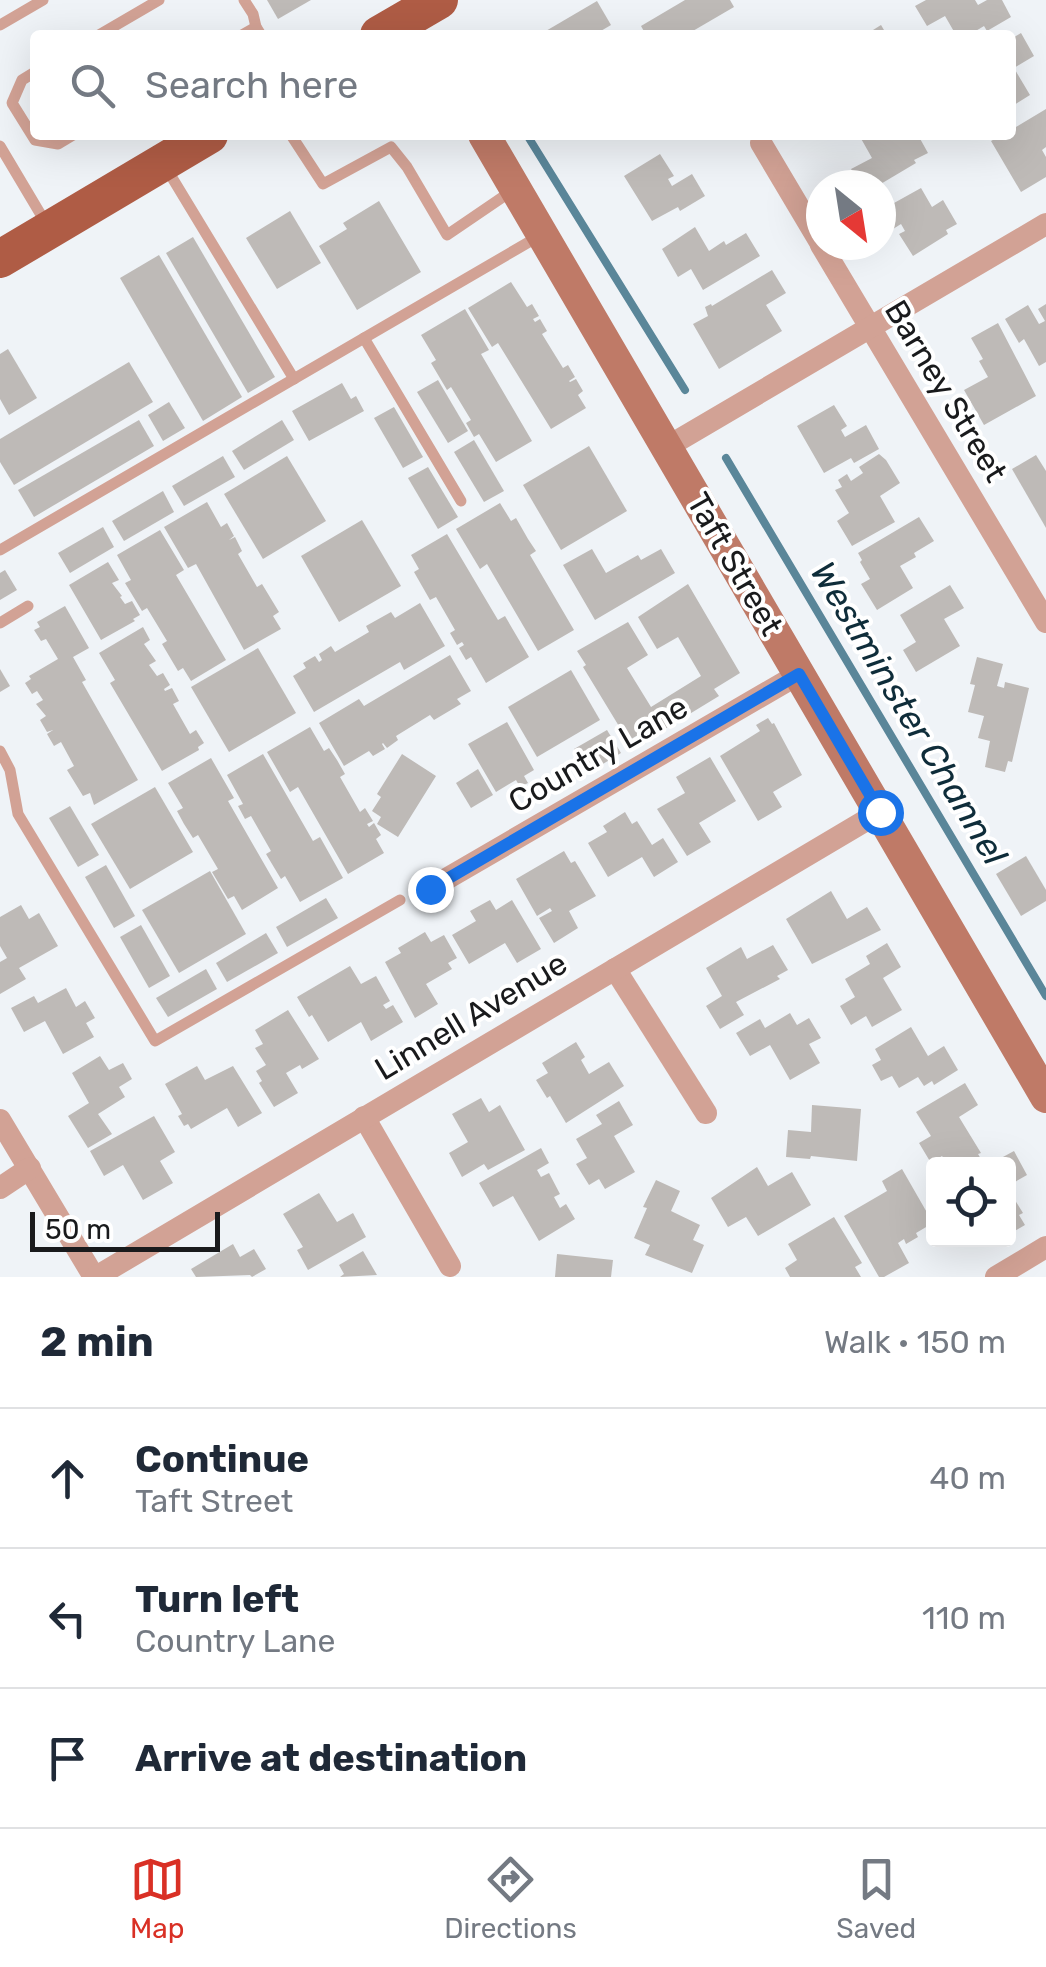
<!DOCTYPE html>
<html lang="en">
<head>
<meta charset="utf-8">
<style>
	body { margin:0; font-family:Rubik,sans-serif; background:#f2f2f3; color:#1f2937 }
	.controls { position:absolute; right:30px; bottom:30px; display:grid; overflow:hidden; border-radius:10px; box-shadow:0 10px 40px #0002 }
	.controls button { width:90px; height:90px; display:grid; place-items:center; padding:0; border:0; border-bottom:2px solid #e0e1e3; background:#fff; color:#1f2937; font:50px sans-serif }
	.compass { position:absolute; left:806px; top:170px; width:90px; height:90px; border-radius:50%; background:#fff; box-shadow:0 10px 40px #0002; rotate:150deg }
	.scale { position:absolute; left:30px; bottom:25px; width:190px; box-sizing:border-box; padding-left:10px; border:5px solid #191a1c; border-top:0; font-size:28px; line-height:35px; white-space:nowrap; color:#191a1c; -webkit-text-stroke:8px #fff; paint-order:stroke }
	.stop { position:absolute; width:30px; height:30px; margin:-22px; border:8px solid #1a73e8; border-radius:50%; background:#fff }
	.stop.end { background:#1a73e8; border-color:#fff; box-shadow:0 2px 10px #0008 }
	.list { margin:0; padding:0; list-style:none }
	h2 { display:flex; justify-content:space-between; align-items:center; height:130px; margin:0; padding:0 40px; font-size:42px }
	h2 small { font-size:32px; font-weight:400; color:#747a83 }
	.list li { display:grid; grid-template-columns:65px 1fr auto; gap:30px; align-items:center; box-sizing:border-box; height:140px; padding:0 40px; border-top:2px solid #e0e1e3 }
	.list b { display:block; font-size:38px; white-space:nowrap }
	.list p { margin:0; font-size:32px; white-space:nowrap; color:#747a83 }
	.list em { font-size:32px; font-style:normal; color:#747a83 }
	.icon { flex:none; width:55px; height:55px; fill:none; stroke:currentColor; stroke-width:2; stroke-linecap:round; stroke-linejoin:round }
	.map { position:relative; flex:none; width:1046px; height:1277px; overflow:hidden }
	.search { position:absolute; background:#fff; box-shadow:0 10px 40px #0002; left:30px; right:30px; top:30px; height:110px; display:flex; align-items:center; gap:25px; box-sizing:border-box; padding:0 35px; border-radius:10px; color:#747a83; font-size:38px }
	.sheet { height:550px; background:#fff }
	nav { display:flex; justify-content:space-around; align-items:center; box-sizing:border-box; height:140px; border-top:2px solid #e0e1e3; background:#fff; font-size:28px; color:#747a83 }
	nav a { display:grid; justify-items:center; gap:5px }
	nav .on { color:#d93025 }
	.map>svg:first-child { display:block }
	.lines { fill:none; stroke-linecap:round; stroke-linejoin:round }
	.stream { stroke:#5a8699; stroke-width:8 }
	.building { fill:#bebab7 }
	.lane { stroke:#d2a295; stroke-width:11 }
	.street { stroke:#d2a295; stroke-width:22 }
	.secondary { stroke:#bf7a67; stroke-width:32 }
	.primary { stroke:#af5c45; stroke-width:38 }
	.route { stroke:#1a73e8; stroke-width:12 }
	.labels { text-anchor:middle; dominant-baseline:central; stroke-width:8; stroke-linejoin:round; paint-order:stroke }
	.street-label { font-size:32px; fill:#191a1c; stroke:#fff }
	.water-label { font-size:35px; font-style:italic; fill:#0f2d3a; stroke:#fff }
</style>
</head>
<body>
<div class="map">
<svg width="1046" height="1277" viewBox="0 0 1046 1277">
	<rect width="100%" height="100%" fill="#eff3f7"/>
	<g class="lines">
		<!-- stream -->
		<g class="stream">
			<path d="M 527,135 L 685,390"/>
			<path d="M 726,458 L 1046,996"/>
		</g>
	</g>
	<!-- building -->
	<g class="building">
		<path d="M 267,0 L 311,0 L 278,19 Z"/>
		<path d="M 685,0 L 730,0 L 734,7 L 686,35 L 646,35 L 641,26 Z"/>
		<path d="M 926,0 L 975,0 L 978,5 L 987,0 L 1002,0 L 1011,17 L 987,31 L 984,26 L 969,35 L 956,35 L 945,16 L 927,26 L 915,6 Z"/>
		<path d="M 597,1 L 611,25 L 594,35 L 539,35 Z"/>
		<path d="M 881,25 L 887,35 L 865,35 Z"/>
		<path d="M 1021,33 L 1034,56 L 1014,68 L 1030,95 L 1011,107 L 1011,39 Z"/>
		<path d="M 1046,109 L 1046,147 L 1042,150 L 1046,157 L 1046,177 L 1021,192 L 991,141 L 1002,135 L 1011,135 L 1011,130 Z"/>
		<path d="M 859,135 L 918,135 L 928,153 L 914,160 L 916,163 L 879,185 L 860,185 L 851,169 L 872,158 Z"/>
		<path d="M 660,154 L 674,176 L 668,179 L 672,186 L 692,174 L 705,196 L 680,211 L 678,207 L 652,221 L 624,176 Z"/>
		<path d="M 921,188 L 932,207 L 943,200 L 957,224 L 946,230 L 948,234 L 913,256 L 899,234 L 905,231 L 901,224 L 885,234 L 888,240 L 885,242 L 881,236 L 881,204 L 891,198 L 894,203 Z"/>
		<path d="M 379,201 L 421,272 L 357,310 L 319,246 L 347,229 L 343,223 Z"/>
		<path d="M 290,211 L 321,263 L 277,289 L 246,238 Z"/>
		<path d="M 695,227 L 709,251 L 724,241 L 726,245 L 746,233 L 760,256 L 703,290 L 691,269 L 678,277 L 662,249 Z"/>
		<path d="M 193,237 L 275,377 L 248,393 L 166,253 Z"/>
		<path d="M 159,255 L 242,397 L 203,421 L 120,278 Z"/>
		<path d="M 772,270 L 786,293 L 766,305 L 782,331 L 719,369 L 693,324 L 708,316 L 705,307 L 711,304 L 712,306 Z"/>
		<path d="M 511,282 L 527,307 L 532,304 L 539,316 L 533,319 L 535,322 L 540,319 L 547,331 L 542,334 L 563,368 L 568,365 L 575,377 L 569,381 L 570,382 L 576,379 L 583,391 L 578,395 L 586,408 L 551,429 L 498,343 L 492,347 L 468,308 Z"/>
		<path d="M 1046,304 L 1046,362 L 1039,366 L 1024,339 L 1019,343 L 1005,319 L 1028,305 L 1039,324 L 1045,321 L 1038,309 Z"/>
		<path d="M 465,309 L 489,350 L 481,354 L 532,441 L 496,462 L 479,434 L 474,437 L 466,423 L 471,420 L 451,387 L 447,390 L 431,363 L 436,360 L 421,335 Z"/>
		<path d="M 998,323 L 1036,396 L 984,425 L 964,390 L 988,377 L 979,361 L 983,359 L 971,338 Z"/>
		<path d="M 8,349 L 37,398 L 9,415 L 0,399 L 0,354 Z"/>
		<path d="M 129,362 L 153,402 L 14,485 L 0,462 L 0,439 Z"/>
		<path d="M 438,380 L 468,431 L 448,443 L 417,392 Z"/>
		<path d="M 342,383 L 351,399 L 356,396 L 364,411 L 309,441 L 292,411 Z"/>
		<path d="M 169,402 L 185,428 L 163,441 L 148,415 Z"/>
		<path d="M 834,405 L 847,426 L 841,430 L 845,437 L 866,425 L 879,449 L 854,463 L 851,458 L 824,473 L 797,426 Z"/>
		<path d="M 394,407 L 423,457 L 403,468 L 374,418 Z"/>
		<path d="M 139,420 L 154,446 L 34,517 L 18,490 Z"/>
		<path d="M 282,420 L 294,440 L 244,470 L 232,451 Z"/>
		<path d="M 474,440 L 504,491 L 484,502 L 454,452 Z"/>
		<path d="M 589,446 L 627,511 L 561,550 L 523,485 Z"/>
		<path d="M 879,454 L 886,460 L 900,483 L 880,496 L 895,522 L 852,546 L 837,521 L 849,513 L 835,490 L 842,487 L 838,480 L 847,474 L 851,481 L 863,473 L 859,467 Z"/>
		<path d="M 1036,455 L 1046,471 L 1046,528 L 1012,469 Z"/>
		<path d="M 223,456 L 235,477 L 184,506 L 172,486 Z"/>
		<path d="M 287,456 L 326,521 L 263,559 L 224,494 Z"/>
		<path d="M 428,467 L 458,517 L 438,529 L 408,478 Z"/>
		<path d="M 163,491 L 174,512 L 124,541 L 112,521 Z"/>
		<path d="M 207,502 L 221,527 L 227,523 L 234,536 L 229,540 L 235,537 L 242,551 L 238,554 L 257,587 L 262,584 L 279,612 L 273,616 L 281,629 L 244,650 L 196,564 L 188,568 L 164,527 Z"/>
		<path d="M 500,503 L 511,521 L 516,518 L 528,539 L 536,551 L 530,555 L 574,630 L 538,651 L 487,564 L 480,569 L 456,529 Z"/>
		<path d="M 919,517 L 934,541 L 914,553 L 916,557 L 900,566 L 913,588 L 877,610 L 861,584 L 870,579 L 860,562 L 862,560 L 858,553 Z"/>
		<path d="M 362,520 L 401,586 L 339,622 L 301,556 Z"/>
		<path d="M 103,527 L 114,547 L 70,573 L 58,553 Z"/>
		<path d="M 160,530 L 184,570 L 176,575 L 226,660 L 191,681 L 183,668 L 178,671 L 162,644 L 167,641 L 147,608 L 142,611 L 125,583 L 131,580 L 117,555 Z"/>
		<path d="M 447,534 L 498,620 L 505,616 L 529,657 L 486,683 L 471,657 L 466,660 L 459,648 L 464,645 L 462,642 L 457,645 L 450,633 L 455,630 L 436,597 L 430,600 L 414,572 L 419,569 L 411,555 Z"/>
		<path d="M 592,549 L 606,573 L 638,555 L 641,560 L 661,549 L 675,573 L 595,620 L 563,565 Z"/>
		<path d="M 108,562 L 119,580 L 112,583 L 122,596 L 120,597 L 125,604 L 132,601 L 140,615 L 133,619 L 135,621 L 101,640 L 69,585 Z"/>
		<path d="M 5,570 L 17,590 L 0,600 L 0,573 Z"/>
		<path d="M 688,584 L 740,673 L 714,689 L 719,696 L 660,732 L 656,724 L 628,741 L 583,667 L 586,665 L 577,651 L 628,622 L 648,655 L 627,668 L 651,707 L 701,676 L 678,637 L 657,649 L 638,617 Z"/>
		<path d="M 950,585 L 964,608 L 944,619 L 960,646 L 916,672 L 903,650 L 916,642 L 900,615 Z"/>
		<path d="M 420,603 L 445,646 L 404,670 L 400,662 L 314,712 L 293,676 L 306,668 L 303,663 L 315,656 L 319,662 L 322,660 L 319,654 L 331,646 L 335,652 L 369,632 L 366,626 L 391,612 L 395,618 Z"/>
		<path d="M 65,606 L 89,648 L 73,657 L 86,680 L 82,682 L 138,780 L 94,805 L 90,793 L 83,796 L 67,770 L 74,766 L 61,742 L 54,746 L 47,734 L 53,730 L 47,732 L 40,720 L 46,716 L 36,704 L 43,700 L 37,691 L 32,694 L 25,683 L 31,679 L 29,676 L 58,659 L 46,639 L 41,641 L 34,630 L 40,627 L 37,622 Z"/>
		<path d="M 143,627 L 150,640 L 144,644 L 156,661 L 149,665 L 157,676 L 163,673 L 170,685 L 164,689 L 165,691 L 172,688 L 179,701 L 173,704 L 190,734 L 196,730 L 204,743 L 198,747 L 199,750 L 162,771 L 110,683 L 115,680 L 99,653 Z"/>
		<path d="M 258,648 L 296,713 L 229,752 L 191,687 Z"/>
		<path d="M 450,655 L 471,691 L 457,699 L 461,704 L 434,720 L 430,715 L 396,736 L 398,740 L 387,748 L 383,743 L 382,744 L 385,749 L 373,756 L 369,751 L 344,766 L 319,723 L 359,699 L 364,706 Z"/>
		<path d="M 977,657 L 1003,664 L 997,686 L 1004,688 L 1005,682 L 1029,688 L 1012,762 L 1008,761 L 1005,772 L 985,767 L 990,741 L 978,738 L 984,716 L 968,712 L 975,685 L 970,684 Z"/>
		<path d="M 0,669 L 10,686 L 0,692 Z"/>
		<path d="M 571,670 L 600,720 L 537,757 L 508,707 Z"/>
		<path d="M 768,718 L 772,724 L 774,723 L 802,775 L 773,792 L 782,807 L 758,821 L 720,756 L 760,731 L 756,725 Z"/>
		<path d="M 507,722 L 534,770 L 524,776 L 528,783 L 520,787 L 516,780 L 496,792 L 468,744 Z"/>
		<path d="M 310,727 L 324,751 L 329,748 L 337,760 L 345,774 L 340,777 L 360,812 L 365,808 L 373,821 L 367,824 L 369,827 L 374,823 L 381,835 L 376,839 L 384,853 L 348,874 L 298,787 L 290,792 L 267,752 Z"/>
		<path d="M 607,730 L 621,753 L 588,773 L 574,749 Z"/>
		<path d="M 263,754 L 313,841 L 320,837 L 343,878 L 300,902 L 285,876 L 281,879 L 266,854 L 271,851 L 251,816 L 245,819 L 238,806 L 243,804 L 227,775 Z"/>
		<path d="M 402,754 L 436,776 L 398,837 L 377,824 L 381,817 L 372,811 L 381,797 L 377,794 Z"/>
		<path d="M 710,757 L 736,801 L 699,823 L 711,842 L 687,856 L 657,809 L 685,793 L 676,777 Z"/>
		<path d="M 211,758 L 234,798 L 228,801 L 278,888 L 242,910 L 234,896 L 228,899 L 212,872 L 218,869 L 198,835 L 193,838 L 184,824 L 177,811 L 183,808 L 168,783 Z"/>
		<path d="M 478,769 L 493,795 L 471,808 L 456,783 Z"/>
		<path d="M 155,787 L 193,852 L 130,889 L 91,824 Z"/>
		<path d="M 70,806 L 99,855 L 78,867 L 49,818 Z"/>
		<path d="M 625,812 L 632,824 L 637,821 L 652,845 L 663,838 L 678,862 L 654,877 L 642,857 L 608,877 L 588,843 L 607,832 L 603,826 Z"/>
		<path d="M 564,851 L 571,863 L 575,861 L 596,896 L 569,911 L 578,928 L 554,943 L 539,918 L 552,911 L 550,908 L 537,916 L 516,879 Z"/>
		<path d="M 1026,856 L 1046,890 L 1046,901 L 1021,916 L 996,874 Z"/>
		<path d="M 106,865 L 135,916 L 114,928 L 85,877 Z"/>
		<path d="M 210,871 L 246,934 L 179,973 L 142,910 Z"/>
		<path d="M 831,891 L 847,919 L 867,907 L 881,930 L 812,964 L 786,919 Z"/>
		<path d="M 326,898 L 338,918 L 287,947 L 276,927 Z"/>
		<path d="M 490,900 L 496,910 L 512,900 L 541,949 L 517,963 L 505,943 L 469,964 L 452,935 L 476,921 L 470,911 Z"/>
		<path d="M 21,905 L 29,919 L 39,913 L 58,946 L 19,968 L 26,979 L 0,994 L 0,962 L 7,958 L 0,946 L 0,917 Z"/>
		<path d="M 141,925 L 170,976 L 149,988 L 120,937 Z"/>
		<path d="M 425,932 L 431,942 L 444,935 L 457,958 L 448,963 L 452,969 L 426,984 L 438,1004 L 415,1018 L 385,962 L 401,953 L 398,948 Z"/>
		<path d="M 266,933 L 278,953 L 227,982 L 216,963 Z"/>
		<path d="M 887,943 L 901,967 L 883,978 L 902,1010 L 872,1027 L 866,1016 L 851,1025 L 840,1006 L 855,997 L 845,979 L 870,964 L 866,956 Z"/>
		<path d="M 773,945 L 788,970 L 777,976 L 780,979 L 736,1002 L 744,1015 L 720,1029 L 706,1006 L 722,996 L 706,968 L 741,947 L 747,959 Z"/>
		<path d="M 350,966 L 361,984 L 376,976 L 390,1001 L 383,1005 L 386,1009 L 393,1005 L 403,1022 L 371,1041 L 361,1022 L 328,1042 L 312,1015 L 309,1017 L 297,997 Z"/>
		<path d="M 206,969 L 217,989 L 168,1017 L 156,998 Z"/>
		<path d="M 66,988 L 76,1007 L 85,1001 L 95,1018 L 86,1023 L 94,1037 L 63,1054 L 45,1021 L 24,1032 L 11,1008 L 34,996 L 38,1003 Z"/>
		<path d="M 288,1010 L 319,1059 L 302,1069 L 300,1065 L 286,1073 L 298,1093 L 274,1107 L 259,1083 L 262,1081 L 256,1071 L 266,1065 L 255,1048 L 263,1044 L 255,1030 Z"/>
		<path d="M 790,1013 L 797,1025 L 809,1018 L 821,1038 L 809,1044 L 820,1063 L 790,1080 L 770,1045 L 750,1056 L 736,1033 L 760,1019 L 765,1028 Z"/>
		<path d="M 911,1027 L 928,1056 L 944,1046 L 958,1070 L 934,1085 L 932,1081 L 924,1086 L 918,1077 L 899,1088 L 892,1076 L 881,1081 L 872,1065 L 881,1060 L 875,1049 Z"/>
		<path d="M 576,1042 L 585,1057 L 581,1060 L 589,1074 L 609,1062 L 624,1086 L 566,1123 L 550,1096 L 547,1098 L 536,1080 L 548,1073 L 542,1063 Z"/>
		<path d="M 100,1056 L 109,1070 L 123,1063 L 132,1079 L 119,1087 L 125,1097 L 98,1114 L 112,1134 L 88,1148 L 68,1116 L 89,1103 L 72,1073 Z"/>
		<path d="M 197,1066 L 205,1080 L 233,1066 L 262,1113 L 238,1127 L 227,1108 L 191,1129 L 188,1124 L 184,1126 L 178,1116 L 182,1114 L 165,1084 Z"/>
		<path d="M 965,1083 L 978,1105 L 959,1117 L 981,1153 L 978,1154 L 981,1159 L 972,1164 L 968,1160 L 961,1164 L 948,1164 L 942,1156 L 931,1163 L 919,1143 L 931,1136 L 916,1112 Z"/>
		<path d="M 481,1098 L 489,1112 L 500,1105 L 525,1150 L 488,1170 L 484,1164 L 462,1177 L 449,1153 L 468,1142 L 452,1114 Z"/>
		<path d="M 619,1101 L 633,1125 L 614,1136 L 635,1172 L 605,1189 L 599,1179 L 589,1185 L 576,1164 L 587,1158 L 576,1139 L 602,1124 L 596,1115 Z"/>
		<path d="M 812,1105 L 861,1109 L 857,1161 L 811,1156 L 810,1159 L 786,1157 L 788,1130 L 811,1132 Z"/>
		<path d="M 154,1116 L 175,1152 L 160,1161 L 173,1183 L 143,1200 L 123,1165 L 104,1176 L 90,1151 Z"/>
		<path d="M 541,1148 L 549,1163 L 537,1170 L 541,1177 L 549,1173 L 560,1194 L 554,1197 L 560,1208 L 566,1204 L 575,1219 L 539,1241 L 513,1196 L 493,1207 L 479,1183 Z"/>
		<path d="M 1014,1151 L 1027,1175 L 1008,1186 L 1008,1164 L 990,1164 Z"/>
		<path d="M 757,1167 L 768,1186 L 792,1172 L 811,1205 L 758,1236 L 746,1217 L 728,1227 L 711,1198 Z"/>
		<path d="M 902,1169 L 933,1223 L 916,1233 L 918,1237 L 906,1244 L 904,1239 L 898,1243 L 909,1263 L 884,1277 L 879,1277 L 844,1216 L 887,1191 L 882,1181 Z"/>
		<path d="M 656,1180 L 680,1191 L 671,1211 L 700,1225 L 693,1240 L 704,1245 L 692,1273 L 645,1255 L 650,1245 L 634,1238 L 647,1208 L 643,1207 Z"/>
		<path d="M 1008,1189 L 1023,1213 L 1019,1215 L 1025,1225 L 1008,1235 Z"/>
		<path d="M 319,1193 L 337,1222 L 353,1213 L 366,1237 L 308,1270 L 297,1250 L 303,1247 L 283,1214 Z"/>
		<path d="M 834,1217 L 862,1263 L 855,1267 L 861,1277 L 790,1277 L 785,1268 L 797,1260 L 788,1244 Z"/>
		<path d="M 233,1244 L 240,1257 L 254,1249 L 266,1269 L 252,1277 L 250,1275 L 196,1277 L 191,1269 Z"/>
		<path d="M 363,1251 L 377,1275 L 340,1277 L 344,1274 L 339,1265 Z"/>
		<path d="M 557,1254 L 613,1260 L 611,1277 L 555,1277 Z"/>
	</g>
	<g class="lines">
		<!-- lane -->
		<g class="lane">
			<path d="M 244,0 L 253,14 L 256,27"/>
			<path d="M 0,25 L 43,0"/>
			<path d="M 99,35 L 159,0"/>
			<path d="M 242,35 L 256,27 L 261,35"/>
			<path d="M 35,72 L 22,80 L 12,103 L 35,140 L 58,144 L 73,135"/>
			<path d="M 291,135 L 323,184 L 391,147 L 407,167 L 447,235 L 513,190"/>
			<path d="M 0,146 L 47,225"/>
			<path d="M 165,166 L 294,379"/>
			<path d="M 364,338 L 461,501"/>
			<path d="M 0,550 L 541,235"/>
			<path d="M 0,623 L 28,606"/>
			<path d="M 0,751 L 10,770 L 18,814 L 155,1041 L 400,900"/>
		</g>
		<!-- street -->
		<g class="street">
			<path d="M 761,143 L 821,244"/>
			<path d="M 821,245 L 1046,622"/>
			<path d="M 667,447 L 1046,224"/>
			<path d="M 429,889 L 799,674"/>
			<path d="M 615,969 L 706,1113"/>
			<path d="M 364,1117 L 450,1266"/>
			<path d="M 0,1120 L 94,1277"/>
			<path d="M 0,1188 L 30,1168"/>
			<path d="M 96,1277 L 880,812"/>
			<path d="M 996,1277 L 1046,1247"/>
		</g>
		<!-- secondary -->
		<path class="secondary" d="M 484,135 L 1046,1097"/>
		<!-- primary -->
		<g class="primary">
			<path d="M 379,35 L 439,0"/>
			<path d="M 0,259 L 209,135"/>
		</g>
	</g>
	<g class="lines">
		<!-- route -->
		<path class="route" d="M 430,889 L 799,674 L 880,812"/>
	</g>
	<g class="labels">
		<!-- street labels -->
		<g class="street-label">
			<text transform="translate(946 391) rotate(59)">Barney Street</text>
			<text transform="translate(735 564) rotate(60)">Taft Street</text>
			<text transform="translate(598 754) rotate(-30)">Country Lane</text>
			<text transform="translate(471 1016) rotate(-31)">Linnell Avenue</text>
		</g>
		<!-- water labels -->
		<g class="water-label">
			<text transform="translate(909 713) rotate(59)">Westminster Channel</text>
		</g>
	</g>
</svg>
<div class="controls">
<button><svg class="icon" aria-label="locate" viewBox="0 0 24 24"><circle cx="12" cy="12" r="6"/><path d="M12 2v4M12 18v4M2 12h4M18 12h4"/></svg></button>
</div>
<svg class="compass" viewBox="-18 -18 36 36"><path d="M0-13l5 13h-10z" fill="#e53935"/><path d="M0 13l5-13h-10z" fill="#747a83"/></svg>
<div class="scale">50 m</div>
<div class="stop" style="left:880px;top:812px"></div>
<div class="stop end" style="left:430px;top:889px"></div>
<div class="search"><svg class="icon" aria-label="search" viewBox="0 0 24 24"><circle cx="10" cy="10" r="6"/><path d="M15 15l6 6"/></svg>Search here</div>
</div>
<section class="sheet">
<h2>2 min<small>Walk · 150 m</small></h2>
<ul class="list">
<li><svg class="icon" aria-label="ahead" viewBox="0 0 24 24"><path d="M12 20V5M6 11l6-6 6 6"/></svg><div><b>Continue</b><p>Taft Street</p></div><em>40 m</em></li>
<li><svg class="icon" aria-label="left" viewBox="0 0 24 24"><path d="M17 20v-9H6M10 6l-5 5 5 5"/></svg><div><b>Turn left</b><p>Country Lane</p></div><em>110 m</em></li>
<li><svg class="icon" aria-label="arrive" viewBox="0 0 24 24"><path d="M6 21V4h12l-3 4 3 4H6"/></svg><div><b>Arrive at destination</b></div></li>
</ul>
</section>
<nav>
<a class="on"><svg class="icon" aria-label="map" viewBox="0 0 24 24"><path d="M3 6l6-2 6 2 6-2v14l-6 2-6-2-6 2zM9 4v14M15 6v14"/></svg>Map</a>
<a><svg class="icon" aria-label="directions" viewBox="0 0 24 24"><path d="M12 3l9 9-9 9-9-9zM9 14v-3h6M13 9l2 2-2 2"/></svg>Directions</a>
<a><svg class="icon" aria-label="saved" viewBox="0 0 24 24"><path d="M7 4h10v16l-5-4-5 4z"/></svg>Saved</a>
</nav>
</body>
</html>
